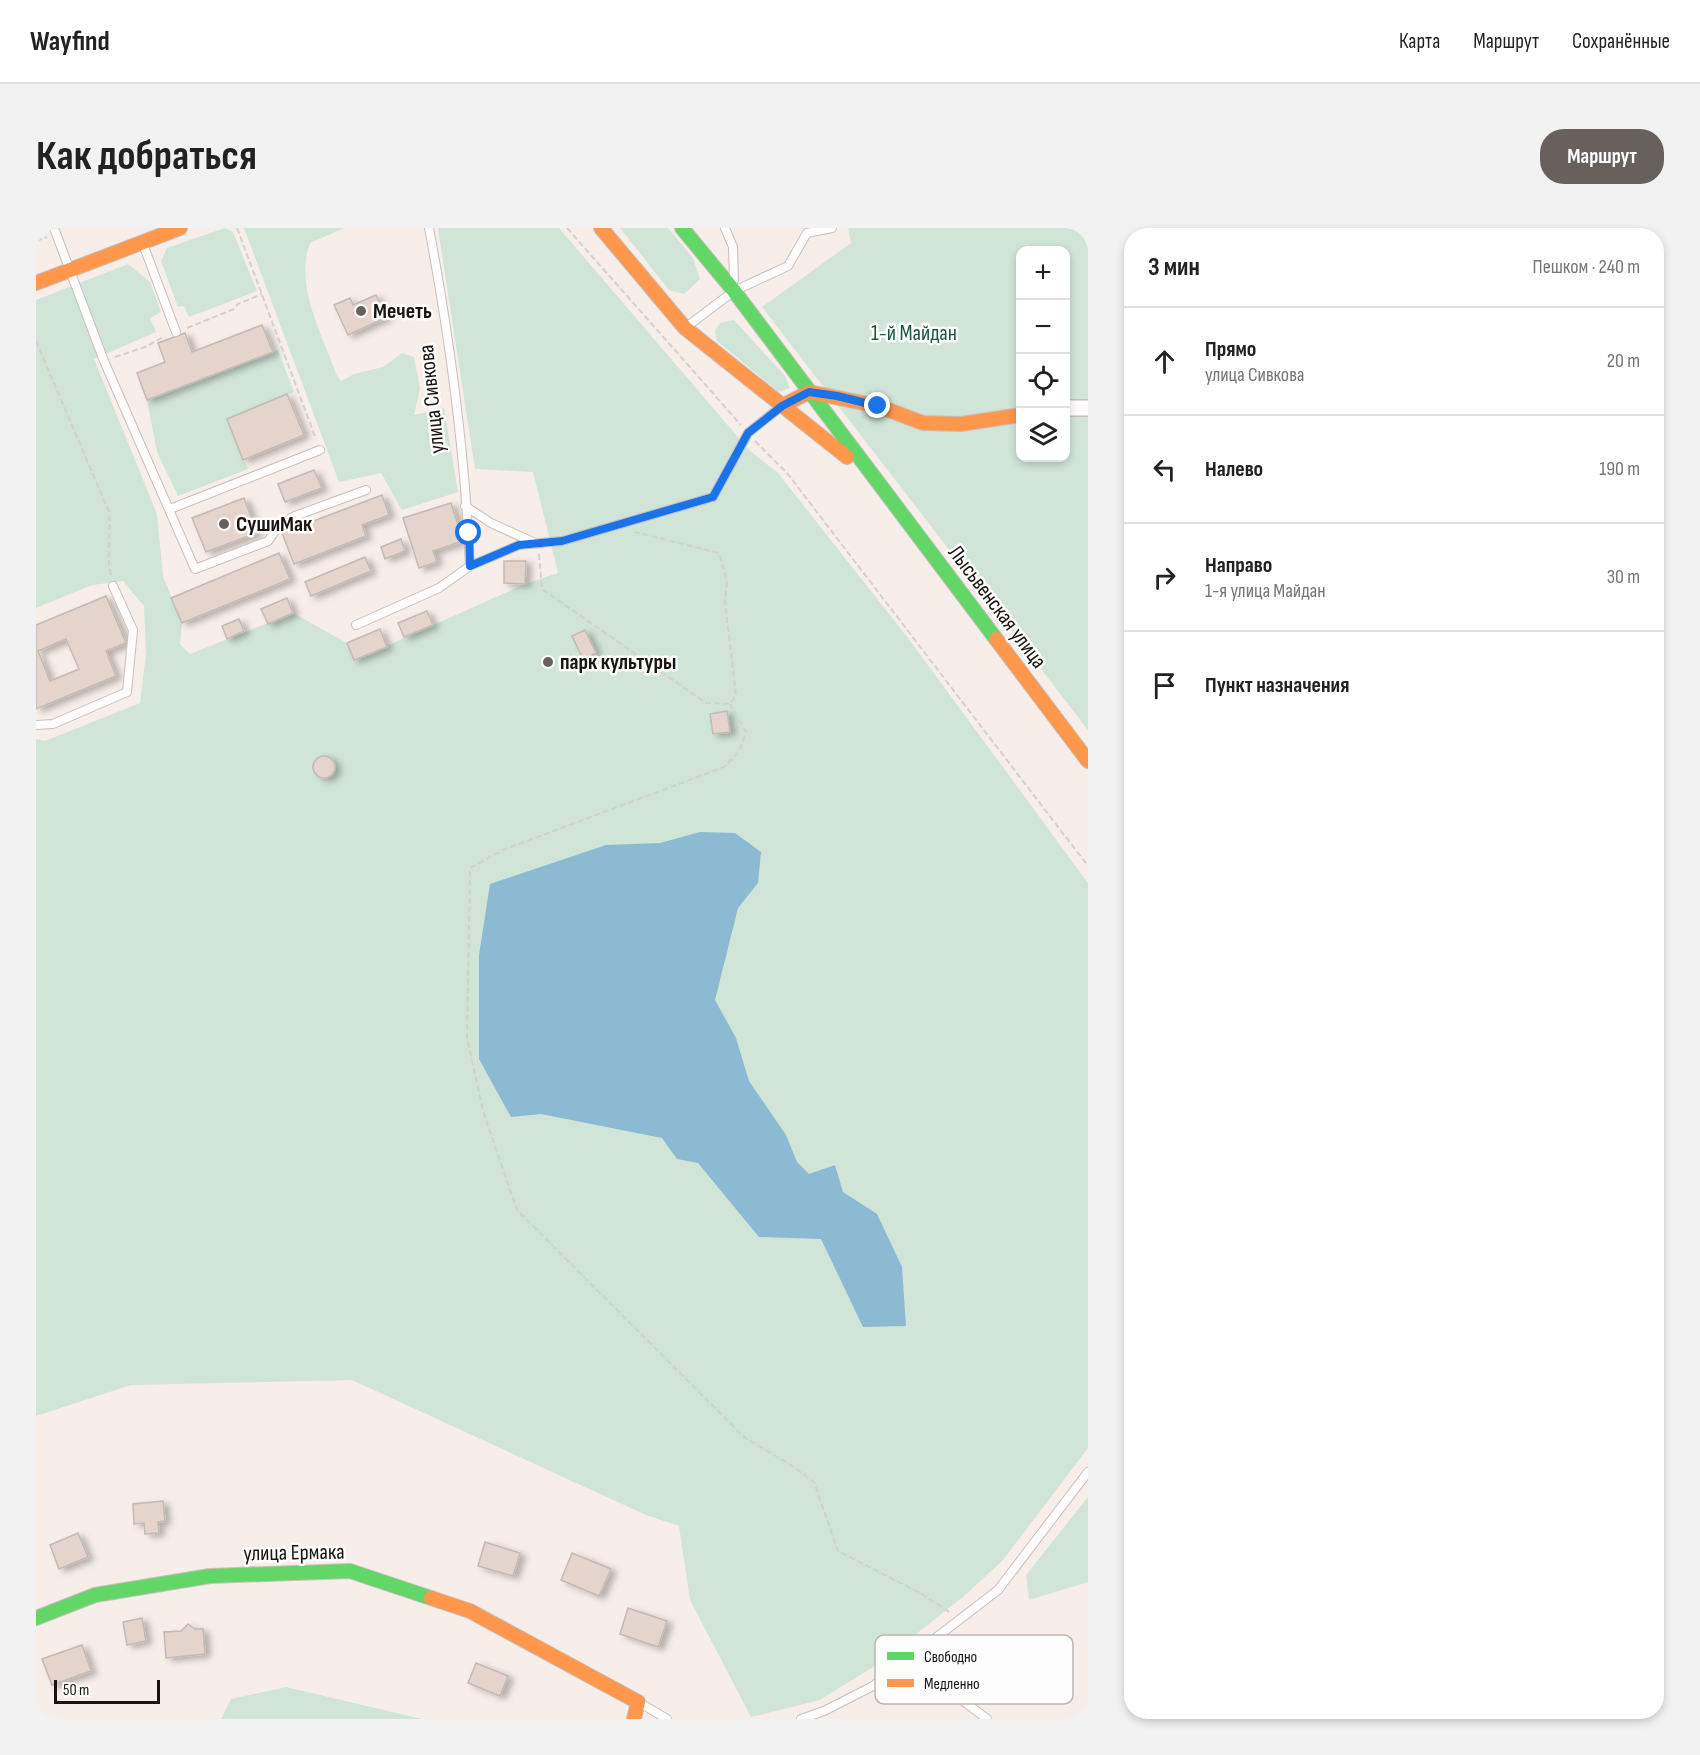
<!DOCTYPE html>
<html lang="ru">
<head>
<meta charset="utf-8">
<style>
	body { margin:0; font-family:"Sofia Sans Condensed",sans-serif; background:#f2f2f2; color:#222 }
	.controls { position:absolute; right:18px; top:18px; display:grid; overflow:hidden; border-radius:12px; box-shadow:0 3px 9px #0003 }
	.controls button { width:54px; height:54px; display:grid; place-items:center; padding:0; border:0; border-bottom:2px solid #e0e0e0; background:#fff; color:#222; font:30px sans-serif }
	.scale { position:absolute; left:18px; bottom:15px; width:106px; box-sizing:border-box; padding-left:6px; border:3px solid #191411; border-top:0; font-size:16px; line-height:21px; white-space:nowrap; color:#191411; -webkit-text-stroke:4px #fdfdfd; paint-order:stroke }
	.stop { position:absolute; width:18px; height:18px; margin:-14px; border:4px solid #1a73e8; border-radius:50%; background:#fff }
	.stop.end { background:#1a73e8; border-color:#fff; box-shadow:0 2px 6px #0008 }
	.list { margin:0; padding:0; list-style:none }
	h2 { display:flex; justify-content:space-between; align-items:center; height:78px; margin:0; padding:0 24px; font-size:26px }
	h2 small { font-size:20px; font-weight:400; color:#767676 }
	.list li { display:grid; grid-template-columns:39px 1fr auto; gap:18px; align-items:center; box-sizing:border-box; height:108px; padding:0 24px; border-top:2px solid #e0e0e0 }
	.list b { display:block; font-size:22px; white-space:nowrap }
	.list p { margin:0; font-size:20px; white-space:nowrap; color:#767676 }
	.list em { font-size:20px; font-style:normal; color:#767676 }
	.icon { flex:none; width:33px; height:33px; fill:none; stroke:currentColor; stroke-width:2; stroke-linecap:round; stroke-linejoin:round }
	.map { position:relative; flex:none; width:1052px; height:1491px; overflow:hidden; border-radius:24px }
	header { display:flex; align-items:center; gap:36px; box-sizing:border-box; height:84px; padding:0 30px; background:#fff; border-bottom:2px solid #e0e0e0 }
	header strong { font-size:28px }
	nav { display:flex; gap:33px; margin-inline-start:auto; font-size:21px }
	.intro { display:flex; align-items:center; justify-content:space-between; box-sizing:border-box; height:144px; padding:0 36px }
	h1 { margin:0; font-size:42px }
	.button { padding:15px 27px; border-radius:24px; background:#67605d; color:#fff; font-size:21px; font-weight:700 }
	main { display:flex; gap:36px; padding:0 36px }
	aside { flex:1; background:#fff; border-radius:24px; box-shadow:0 3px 9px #0003 }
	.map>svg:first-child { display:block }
	.green { fill:#d0e4d7; fill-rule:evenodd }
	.water { fill:#8cbad2 }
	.building { fill:#e4d4cb; stroke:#c2bab7; stroke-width:1.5; fill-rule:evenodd; filter:url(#shadow) }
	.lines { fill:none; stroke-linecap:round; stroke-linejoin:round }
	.lane-casing { stroke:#c8c0bd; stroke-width:10 }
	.street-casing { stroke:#c8c0bd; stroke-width:18 }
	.fast-casing { stroke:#c8c0bd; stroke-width:16 }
	.slow-casing { stroke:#c8c0bd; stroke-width:16 }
	.path { stroke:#d3d1d0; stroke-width:2; stroke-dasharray:6 3; stroke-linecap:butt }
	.lane { stroke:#fefcfc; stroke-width:8 }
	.street { stroke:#fefcfc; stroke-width:15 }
	.fast { stroke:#63d668; stroke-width:14 }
	.slow { stroke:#ff974d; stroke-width:14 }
	.route { stroke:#1a73e8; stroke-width:8 }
	.poi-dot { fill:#67605d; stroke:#fdfdfd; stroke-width:2 }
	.labels { text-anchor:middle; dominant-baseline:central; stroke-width:5; stroke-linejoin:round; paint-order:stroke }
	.poi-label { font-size:22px; font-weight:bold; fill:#191411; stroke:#fdfdfd; text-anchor:start }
	.park-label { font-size:22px; fill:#1b563f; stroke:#fdfdfd }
	.street-label { font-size:22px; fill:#191411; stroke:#fdfdfd }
	.key { fill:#fdfdfd; stroke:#b9b7b6; stroke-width:1.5 }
	.key-label { font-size:16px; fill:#191411 }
</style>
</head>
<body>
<header>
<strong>Wayfind</strong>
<nav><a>Карта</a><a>Маршрут</a><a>Сохранённые</a></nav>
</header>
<div class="intro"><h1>Как добраться</h1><a class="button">Маршрут</a></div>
<main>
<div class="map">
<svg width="1052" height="1491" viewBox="0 0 1052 1491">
	<defs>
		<filter id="shadow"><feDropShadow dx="5.5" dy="3" stdDeviation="3" flood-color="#0004"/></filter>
	</defs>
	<rect width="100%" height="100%" fill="#f7eeea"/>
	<!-- green -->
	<g class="green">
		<path d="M 189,0 L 197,4 L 221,63 L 153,89 L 148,78 L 142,79 L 125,33 L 131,20 Z"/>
		<path d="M 208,0 L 308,0 L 274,15 C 258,58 287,108 301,148 L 305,153 L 318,146 L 347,139 L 366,125 L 378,129 L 384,161 L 378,187 L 408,180 L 422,264 L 366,282 L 345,245 L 303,254 Z"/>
		<path d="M 402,0 L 523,0 L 713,222 L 742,245 L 872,410 L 1052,655 L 1052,1220 L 967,1332 L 927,1369 L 842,1436 L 784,1472 L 715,1489 L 654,1372 L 643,1298 L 610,1287 L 316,1152 L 95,1157 L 0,1188 L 0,511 L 9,513 L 104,475 L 110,426 L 108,378 L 87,353 L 56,357 L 0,380 L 0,72 L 92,36 L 114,54 L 125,84 L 114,90 L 120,104 L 58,131 L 121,286 L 127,348 L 146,395 L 144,416 L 154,426 L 257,385 L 311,415 L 319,432 L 489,356 L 522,345 L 497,244 L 439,241 Z"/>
		<path d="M 584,0 L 632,0 L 657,30 L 664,51 L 648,66 L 633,62 Z"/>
		<path d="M 812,0 L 1052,0 L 1052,502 L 726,79 L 815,15 ZM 984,22 L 1030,22 L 1030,230 L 984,230 Z"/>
		<path d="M 698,92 L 749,148 L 754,160 L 743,164 L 681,113 L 679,103 L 684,95 Z"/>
		<path d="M 242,122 L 258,164 L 191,191 L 212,241 L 142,268 L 121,224 L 111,172 Z"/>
		<path d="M 1052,1269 L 1052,1354 L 993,1372 L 990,1347 Z"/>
		<path d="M 250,1459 L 386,1491 L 185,1491 L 195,1471 Z"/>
	</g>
	<!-- water -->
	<path class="water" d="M 664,604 L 699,605 L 725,624 L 722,655 L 702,680 L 679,772 L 700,810 L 713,853 L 750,907 L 761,934 L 773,946 L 799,937 L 807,964 L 841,986 L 866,1039 L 870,1098 L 827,1099 L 785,1011 L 723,1009 L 662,935 L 641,931 L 626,910 L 505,886 L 475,889 L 443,831 L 443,727 L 454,656 L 570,617 L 624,615 Z"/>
	<!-- building -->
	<g class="building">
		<path d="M 340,67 L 351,89 L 312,107 L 298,77 L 314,70 L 317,77 Z"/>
		<path d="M 226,97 L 237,124 L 111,172 L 101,145 L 129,134 L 122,115 L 149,105 L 156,124 Z"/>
		<path d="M 251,166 L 268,207 L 207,232 L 191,191 Z"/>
		<path d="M 278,242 L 286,260 L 249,274 L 242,256 Z"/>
		<path d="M 346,267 L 353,287 L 326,297 L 330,308 L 258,336 L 246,305 Z"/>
		<path d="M 208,270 L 221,305 L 170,324 L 156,290 Z"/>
		<path d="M 415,275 L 427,313 L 397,323 L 401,334 L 383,340 L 367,290 Z"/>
		<path d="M 365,311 L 369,323 L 349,331 L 345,319 Z"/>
		<path d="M 243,325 L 254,351 L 146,395 L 135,370 Z"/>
		<path d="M 329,329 L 335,343 L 275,368 L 269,354 Z"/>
		<path d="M 468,333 L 490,333 L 489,356 L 468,355 Z"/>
		<path d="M 70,368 L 90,415 L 70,423 L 80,448 L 0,481 L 0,397 ZM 30,411 L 43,441 L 14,453 L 2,423 Z"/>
		<path d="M 251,370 L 257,385 L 232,396 L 225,381 Z"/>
		<path d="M 391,383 L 397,397 L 368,409 L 362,395 Z"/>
		<path d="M 203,391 L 208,403 L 191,411 L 186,398 Z"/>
		<path d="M 344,401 L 351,419 L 318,432 L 311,415 Z"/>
		<path d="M 549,402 L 560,425 L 547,431 L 536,408 Z"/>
		<path d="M 691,483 L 694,504 L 677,506 L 674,486 Z"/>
		<circle cx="288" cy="539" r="11"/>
		<path d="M 127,1273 L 129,1293 L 122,1294 L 123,1305 L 109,1306 L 108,1295 L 98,1296 L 97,1276 Z"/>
		<path d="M 42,1305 L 52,1329 L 23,1341 L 14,1317 Z"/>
		<path d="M 449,1314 L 484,1325 L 477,1348 L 442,1338 Z"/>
		<path d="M 536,1325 L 575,1341 L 563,1368 L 525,1352 Z"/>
		<path d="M 592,1380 L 631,1393 L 622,1419 L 584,1406 Z"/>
		<path d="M 106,1390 L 110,1413 L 91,1417 L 87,1394 Z"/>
		<path d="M 152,1396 L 159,1401 L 167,1401 L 169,1426 L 130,1430 L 128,1404 L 145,1403 Z"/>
		<path d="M 46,1417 L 55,1443 L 16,1457 L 6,1431 Z"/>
		<path d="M 440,1435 L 472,1448 L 464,1468 L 432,1455 Z"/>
	</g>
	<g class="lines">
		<!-- lane casing -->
		<g class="lane-casing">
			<g id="lane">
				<path d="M 18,0 L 68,133 L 159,341 L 232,313 L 244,296 L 259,288 L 330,262"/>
				<path d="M 393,0 C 414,111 429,225 434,338"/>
				<path d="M 689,0 L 697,19 L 698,52"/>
				<path d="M 107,16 L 140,104"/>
				<path d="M 653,97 L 698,63 L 752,38 L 771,5 L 796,0"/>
				<path d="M 429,278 L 455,295 L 499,315"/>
				<path d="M 134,281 L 284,222"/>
				<path d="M 320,397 L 403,360 L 434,338 L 483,317 L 526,313 L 677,269 L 712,205 L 743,180"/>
				<path d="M 0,497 L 17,496 L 91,464 L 97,402 L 77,358"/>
				<path d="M 872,1431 L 951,1491"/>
				<path d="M 604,1475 L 631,1491"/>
				<path d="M 765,1491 L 788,1483 L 837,1458 L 962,1362 L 1052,1244"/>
			</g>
		</g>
		<!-- street casing -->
		<g class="street-casing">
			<path id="street" d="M 1030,180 L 1052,180"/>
		</g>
		<!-- fast casing -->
		<g class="fast-casing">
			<g id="fast">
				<path d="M 646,0 L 698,63 L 960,411"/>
				<path d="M 0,1390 L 59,1367 L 174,1348 L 314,1343 L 395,1370"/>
			</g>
		</g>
		<!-- slow casing -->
		<g class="slow-casing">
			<g id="slow">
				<path d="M 565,0 L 649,100 L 811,229"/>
				<path d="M 0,55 L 144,0"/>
				<path d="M 746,178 L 773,164 L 842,178 L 887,195 L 925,196 L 984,187"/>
				<path d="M 960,411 L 1052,533"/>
				<path d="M 395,1370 L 434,1383 L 602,1474 L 598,1491"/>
			</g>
		</g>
		<!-- path -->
		<g class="path">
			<path d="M 201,0 L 280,211"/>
			<path d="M 531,0 L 705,197"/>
			<path d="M 0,13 L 11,9"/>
			<path d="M 151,100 L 198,81 L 202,76 L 226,66"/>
			<path d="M 0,113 L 73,284 C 75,305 70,327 75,347"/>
			<path d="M 79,129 L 109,119 L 129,108"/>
			<path d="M 719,213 L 751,245 L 1052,638"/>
			<path d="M 503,326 L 506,361 L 670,475 L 694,476 L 700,467 L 689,374 L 691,354 L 683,325 L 599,304"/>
			<path d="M 694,476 L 710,504 L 703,524 L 688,539 L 467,622 L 434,640 L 431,809 L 447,883 L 481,982 L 709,1210 L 752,1235 L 778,1254 L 802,1323 L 884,1365 L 915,1385"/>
		</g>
		<!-- lane -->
		<use href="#lane" class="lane"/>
		<!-- street -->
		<use href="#street" class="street"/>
		<!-- fast -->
		<use href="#fast" class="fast"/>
		<!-- slow -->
		<use href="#slow" class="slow"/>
	</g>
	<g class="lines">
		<!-- route -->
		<path class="route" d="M 433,305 L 434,338 L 483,317 L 526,313 L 677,269 L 712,205 L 746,178 L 773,164 L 801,168 L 842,178"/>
	</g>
	<!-- markers -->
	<g class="poi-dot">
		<circle cx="325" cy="83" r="6"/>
		<circle cx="188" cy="296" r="6"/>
		<circle cx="512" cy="434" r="6"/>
	</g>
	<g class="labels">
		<!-- poi labels -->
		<g class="poi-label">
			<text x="337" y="83">Мечеть</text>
			<text x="200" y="296">СушиМак</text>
			<text x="524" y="434">парк культуры</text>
		</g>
		<!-- park labels -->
		<g class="park-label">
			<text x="878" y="105">1-й Майдан</text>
		</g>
		<!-- street labels -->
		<g class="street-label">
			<text transform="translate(396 171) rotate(-96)">улица Сивкова</text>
			<text transform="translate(961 379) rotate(53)">Лысьвенская улица</text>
			<text transform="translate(258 1325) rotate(-1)">улица Ермака</text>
		</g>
	</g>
	<!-- legend -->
	<rect x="839" y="1407" width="198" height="69" rx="9" class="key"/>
	<rect x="851" y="1424" width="27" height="8" fill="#63d668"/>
	<rect x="851" y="1451" width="27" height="8" fill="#ff974d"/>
	<g class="key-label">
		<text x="888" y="1434">Свободно</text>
		<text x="888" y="1461">Медленно</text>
	</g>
</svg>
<div class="controls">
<button>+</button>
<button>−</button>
<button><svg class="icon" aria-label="locate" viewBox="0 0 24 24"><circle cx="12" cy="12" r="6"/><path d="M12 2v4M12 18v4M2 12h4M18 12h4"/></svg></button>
<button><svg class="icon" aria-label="layers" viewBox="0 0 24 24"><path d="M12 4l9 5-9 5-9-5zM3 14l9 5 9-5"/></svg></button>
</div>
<div class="scale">50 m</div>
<div class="stop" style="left:433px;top:305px"></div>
<div class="stop end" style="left:842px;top:178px"></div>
</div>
<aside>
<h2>3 мин<small>Пешком · 240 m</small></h2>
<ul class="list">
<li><svg class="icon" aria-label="ahead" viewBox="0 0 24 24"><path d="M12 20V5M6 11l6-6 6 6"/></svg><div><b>Прямо</b><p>улица Сивкова</p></div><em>20 m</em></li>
<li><svg class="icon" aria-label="left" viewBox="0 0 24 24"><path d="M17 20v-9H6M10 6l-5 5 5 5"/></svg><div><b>Налево</b></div><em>190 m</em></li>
<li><svg class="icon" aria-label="right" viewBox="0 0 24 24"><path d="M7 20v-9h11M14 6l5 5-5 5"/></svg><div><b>Направо</b><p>1-я улица Майдан</p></div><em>30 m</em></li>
<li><svg class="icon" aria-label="arrive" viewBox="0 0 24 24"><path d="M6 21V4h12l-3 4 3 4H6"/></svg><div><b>Пункт назначения</b></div></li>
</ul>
</aside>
</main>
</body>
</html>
